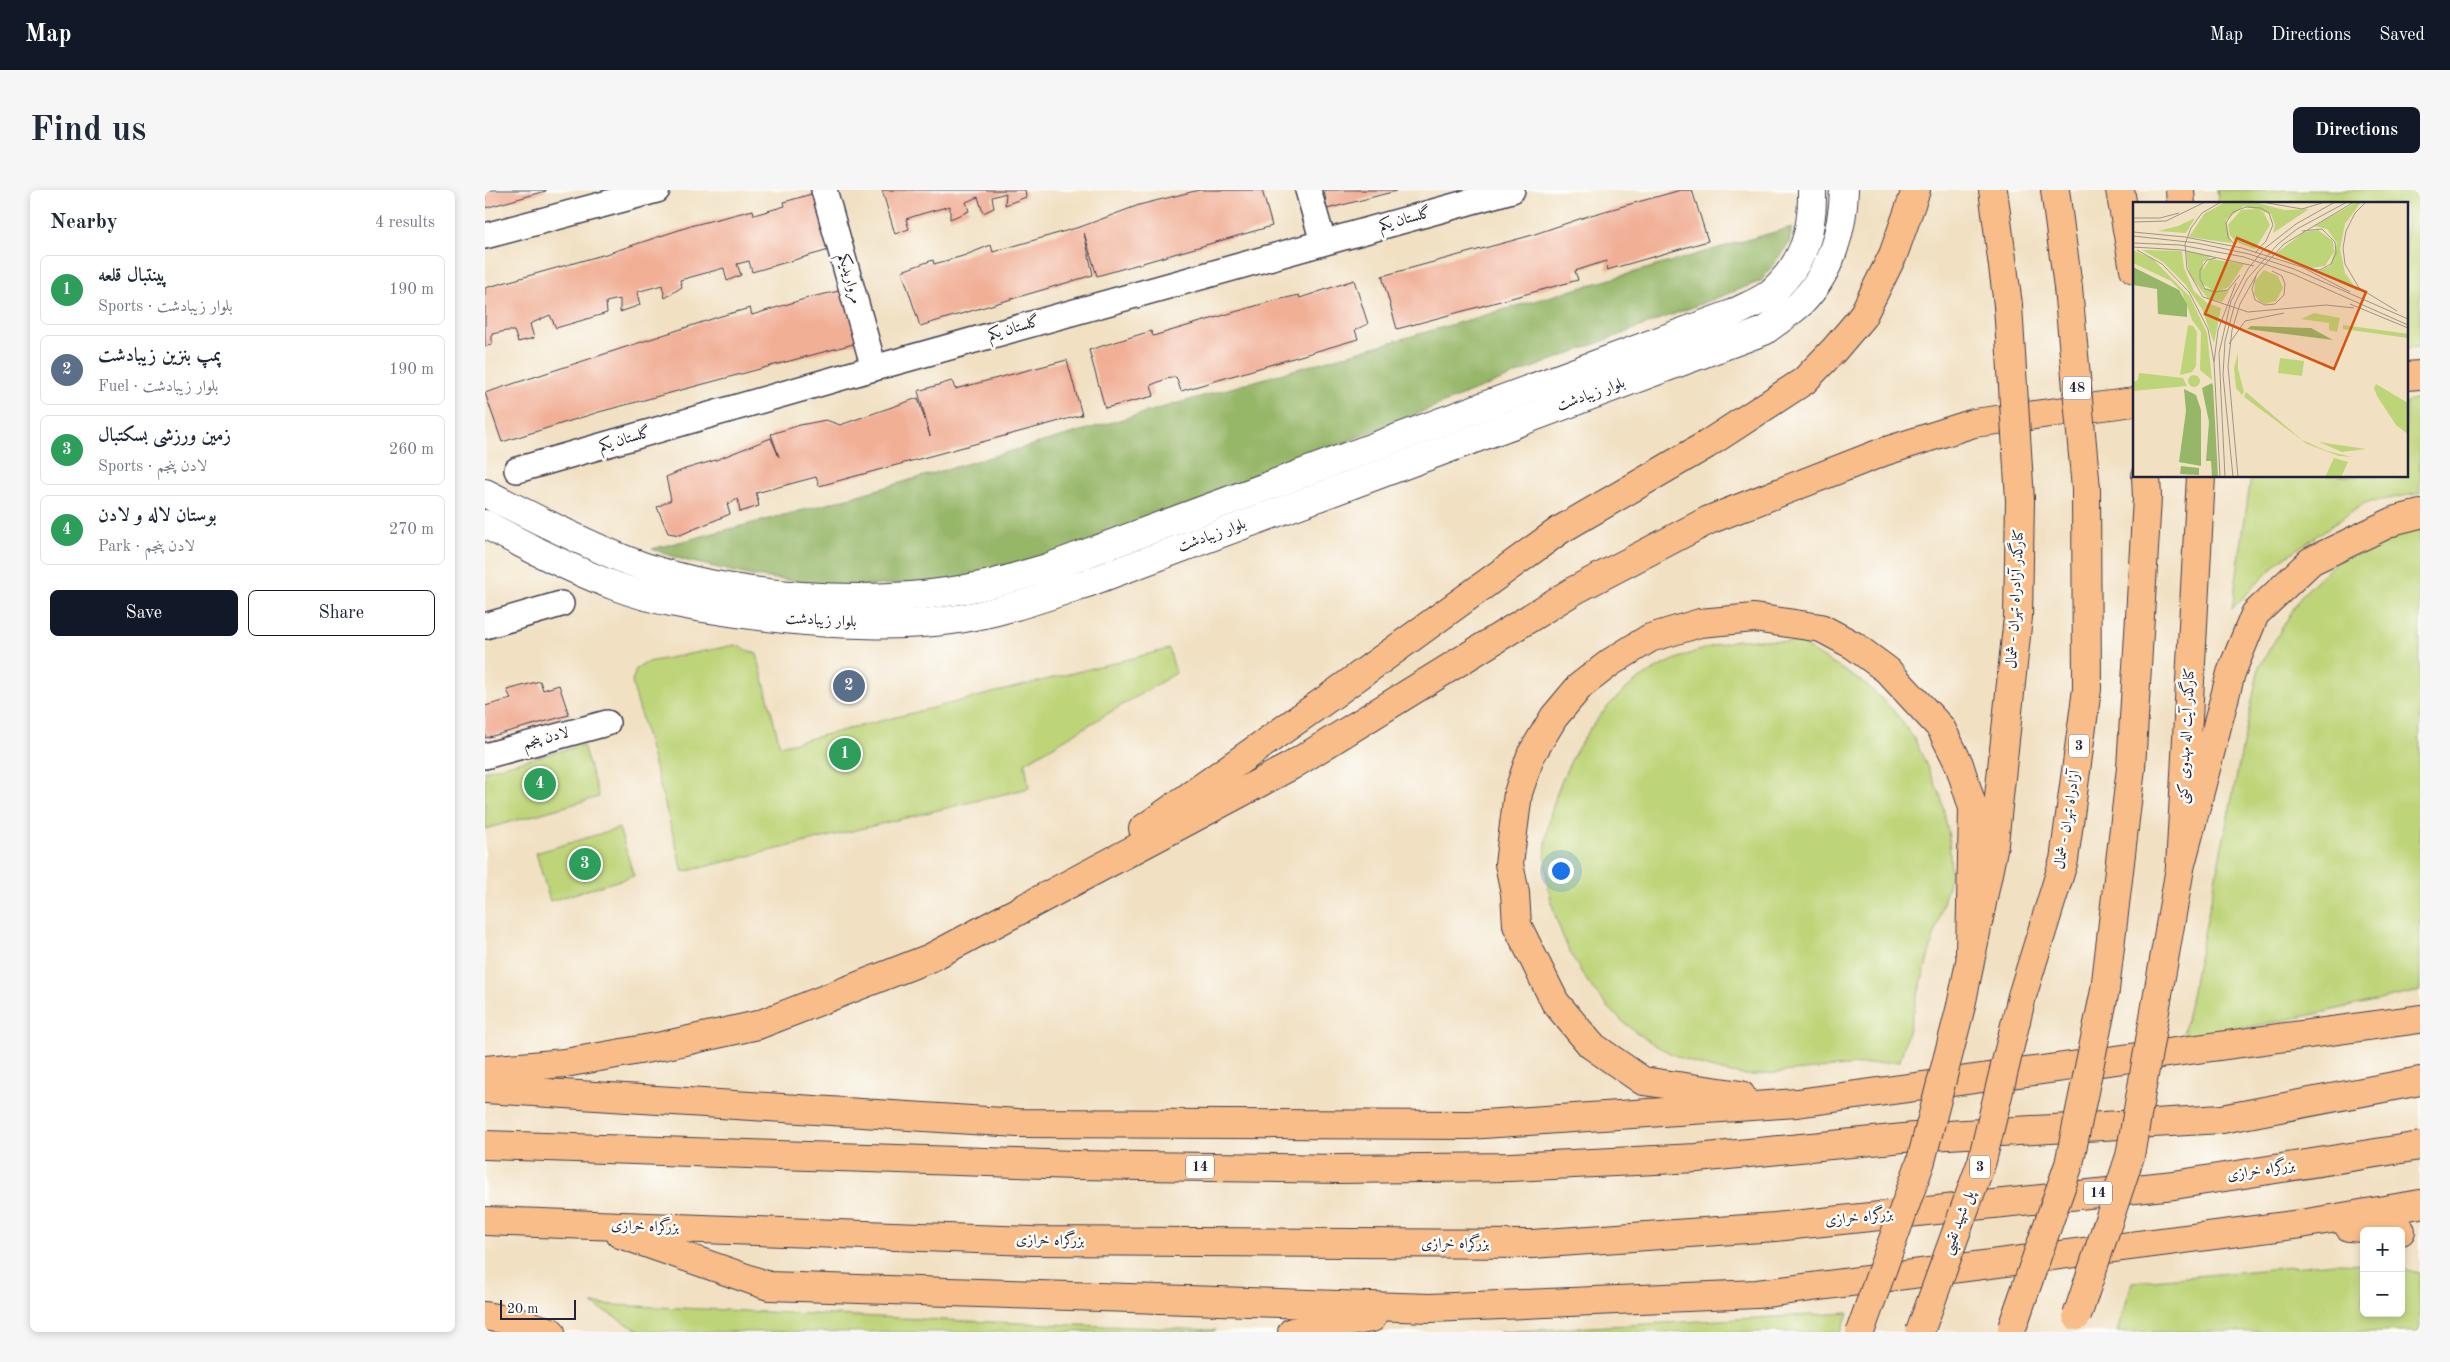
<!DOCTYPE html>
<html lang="en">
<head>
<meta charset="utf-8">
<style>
	body { margin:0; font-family:"Old Standard TT",Amiri,serif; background:#f6f6f7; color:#1f2937 }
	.controls { position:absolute; right:15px; bottom:15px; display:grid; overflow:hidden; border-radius:8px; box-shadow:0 2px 8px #0003 }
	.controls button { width:45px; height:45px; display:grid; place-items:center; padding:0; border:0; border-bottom:1px solid #e0e1e3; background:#fff; color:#1f2937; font:25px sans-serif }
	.scale { position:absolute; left:15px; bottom:12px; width:76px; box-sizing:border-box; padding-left:5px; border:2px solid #22223b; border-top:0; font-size:14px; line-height:18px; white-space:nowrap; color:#22223b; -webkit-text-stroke:4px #fdfcf7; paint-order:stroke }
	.you { position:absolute; left:1075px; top:680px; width:18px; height:18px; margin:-12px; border:4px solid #fff; border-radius:50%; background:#1a73e8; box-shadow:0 0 0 8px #1a73e833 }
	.badge { display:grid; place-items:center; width:32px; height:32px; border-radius:50%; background:#111827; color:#fff; font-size:16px; font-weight:700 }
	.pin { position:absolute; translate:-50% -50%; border:2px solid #fff; box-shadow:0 1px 5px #0006 }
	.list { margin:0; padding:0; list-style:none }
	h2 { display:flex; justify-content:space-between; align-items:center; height:65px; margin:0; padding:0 20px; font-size:21px }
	h2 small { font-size:16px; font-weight:400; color:#747a83 }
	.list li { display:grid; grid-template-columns:32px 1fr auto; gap:15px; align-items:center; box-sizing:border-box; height:70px; margin:0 10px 10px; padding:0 10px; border:1px solid #e0e1e3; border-radius:8px }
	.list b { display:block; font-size:19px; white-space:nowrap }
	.list p { margin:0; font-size:16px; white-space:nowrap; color:#747a83 }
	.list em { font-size:16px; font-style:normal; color:#747a83 }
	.actions { display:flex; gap:10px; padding:15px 20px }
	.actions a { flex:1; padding:11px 0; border:1px solid #111827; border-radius:8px; text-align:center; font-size:18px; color:#111827 }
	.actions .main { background:#111827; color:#fff }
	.map { position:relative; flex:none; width:1935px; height:1142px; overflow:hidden; border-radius:8px }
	header { display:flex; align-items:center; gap:30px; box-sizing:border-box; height:70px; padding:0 25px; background:#111827; color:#fff }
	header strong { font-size:24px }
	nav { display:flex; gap:28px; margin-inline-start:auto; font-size:18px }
	.intro { display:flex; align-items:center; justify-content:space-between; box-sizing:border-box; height:120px; padding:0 30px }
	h1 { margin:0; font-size:35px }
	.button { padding:12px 22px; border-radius:8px; background:#111827; color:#fff; font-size:18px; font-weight:700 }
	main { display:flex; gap:30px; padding:0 30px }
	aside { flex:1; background:#fff; border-radius:8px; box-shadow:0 2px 8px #0003 }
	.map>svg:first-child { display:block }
	.green { fill:#bed478; stroke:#707b5a }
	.forest { fill:#96b668; stroke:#5c6c52 }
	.building { fill:#f1af96 }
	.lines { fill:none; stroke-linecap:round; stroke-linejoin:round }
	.minor-casing { stroke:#413e4f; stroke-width:28 }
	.tertiary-casing { stroke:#413e4f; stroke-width:30 }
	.primary-casing { stroke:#413e4f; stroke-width:30 }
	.trunk-casing { stroke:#413e4f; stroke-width:30 }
	.minor { stroke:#fff; stroke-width:25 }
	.tertiary { stroke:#fff; stroke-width:28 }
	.primary { stroke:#f8bd89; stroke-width:28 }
	.trunk { stroke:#f8bd89; stroke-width:28 }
	.primary-bridge-casing { stroke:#413e4f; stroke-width:30; stroke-linecap:butt }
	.trunk-bridge-casing { stroke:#413e4f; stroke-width:30; stroke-linecap:butt }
	.primary-bridge { stroke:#f8bd89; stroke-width:28 }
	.trunk-bridge { stroke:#f8bd89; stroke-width:28 }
	.labels { text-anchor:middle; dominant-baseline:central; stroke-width:5; stroke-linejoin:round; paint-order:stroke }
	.shield { fill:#fdfcf7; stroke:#646373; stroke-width:1 }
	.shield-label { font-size:14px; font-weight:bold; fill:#22223b }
	.street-label { font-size:15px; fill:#22223b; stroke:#fdfcf7 }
	.inset-road { fill:none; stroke:#9e948c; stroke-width:1 }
	.view { fill:#d45411; fill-opacity:0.15; stroke:#d45411; stroke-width:2.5 }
	.inset-edge { fill:none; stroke:#22223b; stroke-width:2.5 }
</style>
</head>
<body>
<header>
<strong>Map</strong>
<nav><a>Map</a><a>Directions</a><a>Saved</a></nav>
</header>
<div class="intro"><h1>Find us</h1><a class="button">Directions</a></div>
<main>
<aside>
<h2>Nearby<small>4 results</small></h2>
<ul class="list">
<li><span class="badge" style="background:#2e9e5b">1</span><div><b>پینتبال قلعه</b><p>Sports · بلوار زیبادشت</p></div><em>190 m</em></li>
<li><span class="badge" style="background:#5c6f8a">2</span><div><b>پمپ بنزین زیبادشت</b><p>Fuel · بلوار زیبادشت</p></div><em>190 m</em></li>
<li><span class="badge" style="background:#2e9e5b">3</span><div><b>زمین ورزشی بسکتبال</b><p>Sports · لادن پنجم</p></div><em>260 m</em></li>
<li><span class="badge" style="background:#2e9e5b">4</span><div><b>بوستان لاله و لادن</b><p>Park · لادن پنجم</p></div><em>270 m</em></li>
</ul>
<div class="actions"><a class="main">Save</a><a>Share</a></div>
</aside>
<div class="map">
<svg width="1935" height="1142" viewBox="0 0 1935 1142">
	<rect width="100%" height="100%" fill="#fdfcf7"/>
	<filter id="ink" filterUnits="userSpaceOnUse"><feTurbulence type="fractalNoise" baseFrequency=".02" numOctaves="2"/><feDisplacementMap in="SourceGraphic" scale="10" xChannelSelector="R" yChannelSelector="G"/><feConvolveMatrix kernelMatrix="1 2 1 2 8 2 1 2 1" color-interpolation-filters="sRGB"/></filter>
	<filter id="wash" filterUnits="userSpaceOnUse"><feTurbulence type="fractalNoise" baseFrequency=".0096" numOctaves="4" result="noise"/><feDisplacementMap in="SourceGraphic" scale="20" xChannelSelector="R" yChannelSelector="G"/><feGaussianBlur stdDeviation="1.12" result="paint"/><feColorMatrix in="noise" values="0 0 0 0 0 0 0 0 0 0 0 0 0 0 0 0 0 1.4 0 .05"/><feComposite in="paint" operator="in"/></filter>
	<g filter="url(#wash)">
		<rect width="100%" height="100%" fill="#f1e0c2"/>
		<!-- green -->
		<g class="green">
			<path d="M 1732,0 L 1935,0 L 1935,157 L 1921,158 L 1921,14 L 1734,14 Z"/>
			<path d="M 1935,209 L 1935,303 L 1880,313 L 1793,372 L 1747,419 L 1766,286 L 1921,286 L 1921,212 Z"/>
			<path d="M 1935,334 L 1935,801 L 1821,826 L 1697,850 L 1774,477 L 1816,406 L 1850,373 Z"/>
			<path d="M 1252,450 L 1279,450 L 1315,453 L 1382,495 L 1409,521 L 1430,550 L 1456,607 L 1464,647 L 1466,684 L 1415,871 C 1379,874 1343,878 1308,881 C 1293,882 1275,886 1260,885 C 1242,883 1223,878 1206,872 C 1125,843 1069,764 1061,679 C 1055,617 1094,539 1141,499 C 1172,473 1213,459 1252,450 Z"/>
			<path d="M 250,455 L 272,464 L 295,556 L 684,459 L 691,483 L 540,573 L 544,598 L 198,682 L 147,492 L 151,479 L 163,472 Z"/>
			<path d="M 98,555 L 114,607 L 0,639 L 0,581 Z"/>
			<path d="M 134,638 L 149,686 L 65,711 L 51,663 Z"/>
			<path d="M 1850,1073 L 1879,1074 L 1879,1123 L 1916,1123 L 1916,1079 L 1935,1083 L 1935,1142 L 1632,1142 L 1647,1092 Z"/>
			<path d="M 107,1114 L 480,1131 L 731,1140 L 727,1142 L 156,1142 Z"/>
			<path d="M 1363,1123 L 1356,1142 L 1015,1142 Z"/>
		</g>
		<!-- forest -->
		<path class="forest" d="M 1307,37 L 1304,53 L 1276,91 L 1039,181 L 580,364 L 501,389 L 358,397 L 268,386 L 199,370 L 167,359 L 338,315 Z"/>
		<g id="blocks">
			<!-- building -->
			<g class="building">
				<path d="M 0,0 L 61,0 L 61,1 L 0,18 Z"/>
				<path d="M 397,0 L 540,0 L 541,7 L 520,15 L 521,3 L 507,7 L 509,18 L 498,23 L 493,7 L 481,12 L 484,21 L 465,29 L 465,16 L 436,24 L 421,29 L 424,39 L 410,44 Z"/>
				<path d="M 714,0 L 777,0 L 787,36 L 612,86 L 599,43 L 608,85 L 435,136 L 417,81 L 448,70 L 449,74 L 478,66 L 506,55 L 508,62 L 598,36 L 654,15 Z"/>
				<path d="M 839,0 L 911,0 L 911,1 L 842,19 Z"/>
				<path d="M 1196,0 L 1207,0 L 1223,51 L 1122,80 L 1121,71 L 1090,81 L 1093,90 L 912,139 L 897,86 L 1044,46 L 1106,25 Z"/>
				<path d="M 330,3 L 344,60 L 267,82 L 264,71 L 252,74 L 256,85 L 242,91 L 239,78 L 195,90 L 197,97 L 180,108 L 177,95 L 152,102 L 155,115 L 135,122 L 135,109 L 121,112 L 122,123 L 71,138 L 65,125 L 45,134 L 49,148 L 33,152 L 29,141 L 21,141 L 7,144 L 7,155 L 0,156 L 0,98 L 121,64 L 209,35 L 268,20 L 269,25 L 300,16 L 299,12 Z"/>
				<path d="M 869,90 L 883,134 L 870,140 L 873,149 L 696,201 L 691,187 L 681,189 L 666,195 L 669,206 L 620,218 L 604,160 L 666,141 L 668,146 L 784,112 L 814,105 L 815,108 Z"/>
				<path d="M 359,100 L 372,153 L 114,222 L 17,252 L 0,203 L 236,126 L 265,118 L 267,125 L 326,107 Z"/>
				<path d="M 582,170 L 597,225 L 334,296 L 331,287 L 271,303 L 274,316 L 255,322 L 253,309 L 242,314 L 245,324 L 195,345 L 183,343 L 172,317 L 186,310 L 181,287 L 200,279 L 231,270 L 286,248 L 294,267 L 286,244 L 315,235 L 341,230 L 355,235 L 433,208 L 445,246 L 433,201 L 467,191 L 470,199 Z"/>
				<path d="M 55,491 L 58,500 L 74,495 L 84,525 L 0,548 L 0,516 L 26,509 L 22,500 Z"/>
			</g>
		</g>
	</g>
	<g filter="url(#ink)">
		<use href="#blocks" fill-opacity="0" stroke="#413e4f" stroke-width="1"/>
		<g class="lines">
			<!-- minor casing -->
			<g class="minor-casing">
				<g id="minor">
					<path d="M 339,0 L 389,178"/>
					<path d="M 823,0 L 838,52"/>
					<path d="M 0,46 L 172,0"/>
					<path d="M 32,280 L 389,178 L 1027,0"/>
					<path d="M 0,436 L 76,414"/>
					<path d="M 0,566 L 122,533"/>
				</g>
			</g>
			<!-- tertiary casing -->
			<g class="tertiary-casing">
				<g id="tertiary">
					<path d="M 0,303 C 46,326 93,351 141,370 C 239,409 393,418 496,396 C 518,392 540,384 562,378 L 1247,124 C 1259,117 1278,111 1288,101 C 1319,72 1328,42 1327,0"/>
					<path d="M 0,334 C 42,357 84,379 130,396 C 169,411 210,417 251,423 C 322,433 395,439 466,430 C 513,424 560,407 605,392 L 1279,141 C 1291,132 1305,123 1316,113 C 1345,84 1358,40 1359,0"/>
				</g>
			</g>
			<!-- primary casing -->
			<g class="primary-casing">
				<g id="primary">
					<path d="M 1508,0 L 1523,115"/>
					<path d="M 1695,0 L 1696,14"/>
					<path d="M 1673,804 L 1695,678 L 1716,286"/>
					<path d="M 1476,816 L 1509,654 L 1533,427 L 1535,310"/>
				</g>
			</g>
			<!-- trunk casing -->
			<g class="trunk-casing">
				<g id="trunk">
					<path d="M 1570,0 L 1583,97"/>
					<path d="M 1635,0 L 1649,79"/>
					<path d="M 1921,186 L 1935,185"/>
					<path d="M 658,639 L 846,506 L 1075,340 L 1221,255 L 1319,191 L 1349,160 L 1377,127 L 1408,65 L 1431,0"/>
					<path d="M 1695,678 L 1746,483 L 1770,424 L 1826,371 L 1911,330 L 1935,324"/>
					<path d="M 1620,800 L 1646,578 L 1662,308 L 1661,286"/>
					<path d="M 1537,806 L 1579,670 L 1602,499 L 1601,299"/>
					<path d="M 0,880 L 80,873 L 177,856 L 273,835 L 445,768 L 806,576 L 1090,400 L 1224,330 L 1398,262 L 1489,233 L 1649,212"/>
					<path d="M 0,899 L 533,933 L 984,935 L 1312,913 L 1935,829"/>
					<path d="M 1256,905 L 1158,891 L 1106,855 L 1070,812 L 1032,735 L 1030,703 L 1024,674 L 1033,603 L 1046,565 L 1069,527 L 1095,496 L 1126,472 L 1165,448 L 1215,433 L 1269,428 L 1336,438 L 1368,455 L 1402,480 L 1456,538 L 1474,574 L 1488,618 L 1485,763"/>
					<path d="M 0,955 L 589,975 L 855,979 L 1025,977 L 1212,968 L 1429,947 L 1737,929 L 1935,891"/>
					<path d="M 0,1031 L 548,1051 L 1047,1054 L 1290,1037 L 1689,995 L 1935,956"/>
					<path d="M 1864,1037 L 1916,1041"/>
					<path d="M 135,1044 L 284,1096 L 945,1118 L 1272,1104 L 1816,1034 L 1935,1014"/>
					<path d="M 0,1126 L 33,1132 L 66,1142"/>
					<path d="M 807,1142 L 887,1128"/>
				</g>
			</g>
			<!-- minor -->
			<use href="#minor" class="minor"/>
			<!-- tertiary -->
			<use href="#tertiary" class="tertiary"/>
			<!-- primary -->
			<use href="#primary" class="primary"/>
			<!-- trunk -->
			<use href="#trunk" class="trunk"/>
			<!-- primary-bridge casing -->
			<g class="primary-bridge-casing">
				<g id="primary-bridge">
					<path d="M 1523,115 L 1535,310"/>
					<path d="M 1592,1126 L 1645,966 L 1673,804"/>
					<path d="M 1375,1142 L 1436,971 L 1476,816"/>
				</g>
			</g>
			<!-- trunk-bridge casing -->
			<g class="trunk-bridge-casing">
				<g id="trunk-bridge">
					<path d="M 1583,97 L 1601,299"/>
					<path d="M 1527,1138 L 1584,974 L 1620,800"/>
					<path d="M 1435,1142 L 1497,971 L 1537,806"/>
				</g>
			</g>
			<!-- primary-bridge -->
			<use href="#primary-bridge" class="primary-bridge"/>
			<!-- trunk-bridge -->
			<use href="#trunk-bridge" class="trunk-bridge"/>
		</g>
	</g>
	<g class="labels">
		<!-- shield labels -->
		<g class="shield">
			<rect x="1578" y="186.5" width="28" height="23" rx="4"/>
			<rect x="1584" y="544.5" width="20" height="23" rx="4"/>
			<rect x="701" y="965.5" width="28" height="23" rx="4"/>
			<rect x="1485" y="965.5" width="20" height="23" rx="4"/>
			<rect x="1599" y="991.5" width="28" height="23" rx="4"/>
		</g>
		<g class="shield-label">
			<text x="1592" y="198">48</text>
			<text x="1594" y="556">3</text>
			<text x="715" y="977">14</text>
			<text x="1495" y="977">3</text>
			<text x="1613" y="1003">14</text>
		</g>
		<!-- street labels -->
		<g class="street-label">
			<text transform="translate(920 30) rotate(-15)">گلستان یکم</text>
			<text transform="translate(364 89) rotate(74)">مرواریدیکم</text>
			<text transform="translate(529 139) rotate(-16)">گلستان یکم</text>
			<text transform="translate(1106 205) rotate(-20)">بلوار زیبادشت</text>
			<text transform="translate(140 250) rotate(-16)">گلستان یکم</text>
			<text transform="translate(727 346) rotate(-20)">بلوار زیبادشت</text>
			<text transform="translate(1531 409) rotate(-87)">کنارگذر آزادراه تهران - شمال</text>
			<text transform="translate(336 431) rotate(3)">بلوار زیبادشت</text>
			<text transform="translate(1702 546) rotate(-87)">کنارگذر آیت اله مهدوی کنی</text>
			<text transform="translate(61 549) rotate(-15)">لادن پنجم</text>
			<text transform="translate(1583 630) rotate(-81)">آزادراه تهران - شمال</text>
			<text transform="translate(1776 981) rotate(-9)">بزرگراه خرازی</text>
			<text transform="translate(1374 1028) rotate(-6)">بزرگراه خرازی</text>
			<text transform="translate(1474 1033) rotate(-70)">پل شهید نقیبی</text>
			<text transform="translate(160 1037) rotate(2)">بزرگراه خرازی</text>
			<text transform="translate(565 1051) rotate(1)">بزرگراه خرازی</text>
			<text x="970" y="1054">بزرگراه خرازی</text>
		</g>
	</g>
	<!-- overview -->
	<g transform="translate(1648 12)">
		<rect width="275" height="275" fill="#f1e0c2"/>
		<path d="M 92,0 L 121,0 L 151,8 L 176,7 L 140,31 L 142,23 L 138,12 L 111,4 L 93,18 L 98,41 L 56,35 L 71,12 ZM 224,0 L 228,0 L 212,22 L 207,47 L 212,71 L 225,89 L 184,70 L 197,64 L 204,41 L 194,27 L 181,24 ZM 123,7 L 131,11 L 137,23 L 122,47 L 103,40 L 97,33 L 95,23 L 108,8 ZM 62,16 L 53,31 L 25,29 L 45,24 ZM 185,28 L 200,39 L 201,50 L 192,64 L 178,66 L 141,53 L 171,30 ZM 0,48 L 20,57 L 57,95 L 74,131 L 79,178 L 67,168 L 68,130 L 59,118 L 49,90 L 38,79 L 0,61 ZM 9,48 L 49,49 L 51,66 L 61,89 L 74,101 L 88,106 L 81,141 L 69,107 L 52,82 L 30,60 ZM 53,49 L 79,54 L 70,60 L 70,86 L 96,89 L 89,100 L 75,97 L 56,72 ZM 77,57 L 111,62 L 96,85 L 84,90 L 69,82 L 67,72 ZM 131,68 L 145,74 L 150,86 L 143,99 L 132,102 L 126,99 L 121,92 L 122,79 ZM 181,111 L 207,116 L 204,130 L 196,128 L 196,121 L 168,117 ZM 55,123 L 60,124 L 64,130 L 63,164 L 59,170 L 47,173 ZM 210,123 L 269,131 L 275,132 L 275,136 L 210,127 ZM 105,151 L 105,167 L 111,190 L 109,193 L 103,186 L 101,166 ZM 147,156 L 171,159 L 169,174 L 145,171 ZM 6,171 L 50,176 L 54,184 L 0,189 L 0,180 L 5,178 ZM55 179a6 6 0 1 1 12 0a6 6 0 1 1-12 0ZM 243,182 L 275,201 L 275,232 L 263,223 L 244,194 L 241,186 ZM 113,190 L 169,238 L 194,249 L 219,255 L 206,254 L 174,242 L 111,195 ZM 186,240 L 233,247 L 209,250 ZM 201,256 L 215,260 L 208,275 L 192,275 Z" fill="#bed478"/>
		<path d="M 0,65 L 46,88 L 54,102 L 54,115 L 25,112 L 24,87 L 0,83 ZM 118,124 L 178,126 L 200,138 L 114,127 ZM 79,181 L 80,184 L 85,275 L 79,275 L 78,259 L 73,259 L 76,220 L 69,186 ZM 51,187 L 63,193 L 68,208 L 68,264 L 46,260 L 53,209 ZM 48,264 L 66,266 L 66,273 L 47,272 Z" fill="#96b668"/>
		<path class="inset-road" d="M 88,0 L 69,11 L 58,26 L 52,42 L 54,67 L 70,95 L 115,110 L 193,103 L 221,106M 129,0 L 169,7 L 192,0M 233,0 L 222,11 L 213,29 L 210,46 L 212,62 L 226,86 L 264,109M 0,16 L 27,16 L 46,11M 0,20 L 33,19 L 72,0M 169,29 L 189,27 L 202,40 L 203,51 L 198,62 L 187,68 L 178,67M 0,30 L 52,35 L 109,46 L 169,65 L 217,90M 0,34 L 64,41 L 116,52 L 161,67 L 275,117M 0,41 L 47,43 L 111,55 L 160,72 L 275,123M 102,43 L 95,35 L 93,21 L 100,10 L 113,5 L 128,6 L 136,11 L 140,23 L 133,39M 0,45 L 49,48 L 121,64M 4,48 L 29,62 L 56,90 L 75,127 L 81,160M 122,51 L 133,39M 83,56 L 74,58 L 67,68 L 67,77 L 72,87 L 82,90 L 95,88 L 107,73M 123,74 L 119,87 L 122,98 L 132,103 L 142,102 L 151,93 L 152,82 L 149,74 L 139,69M 217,102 L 275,126M 96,142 L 112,119 L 151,111M 87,275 L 81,160 L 85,128 L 103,81M 92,275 L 86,151 L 98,99 L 115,67 L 131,47 L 163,22 L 202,0M 100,275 L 90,173 L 92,139 L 102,101 L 114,77 L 145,42 L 164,27 L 214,0M 105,275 L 95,164 L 99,128 L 107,102 L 125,70 L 151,42 L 221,0"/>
		<path class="view" d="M 104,36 L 233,90 L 201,167 L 72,112 Z"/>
		<rect width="275" height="275" class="inset-edge"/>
	</g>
</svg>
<div class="controls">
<button>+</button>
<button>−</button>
</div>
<div class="scale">20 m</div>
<div class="you"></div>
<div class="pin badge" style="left:360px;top:564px;background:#2e9e5b">1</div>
<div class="pin badge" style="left:364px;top:496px;background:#5c6f8a">2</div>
<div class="pin badge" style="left:100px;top:674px;background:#2e9e5b">3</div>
<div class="pin badge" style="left:55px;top:594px;background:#2e9e5b">4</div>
</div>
</main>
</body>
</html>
